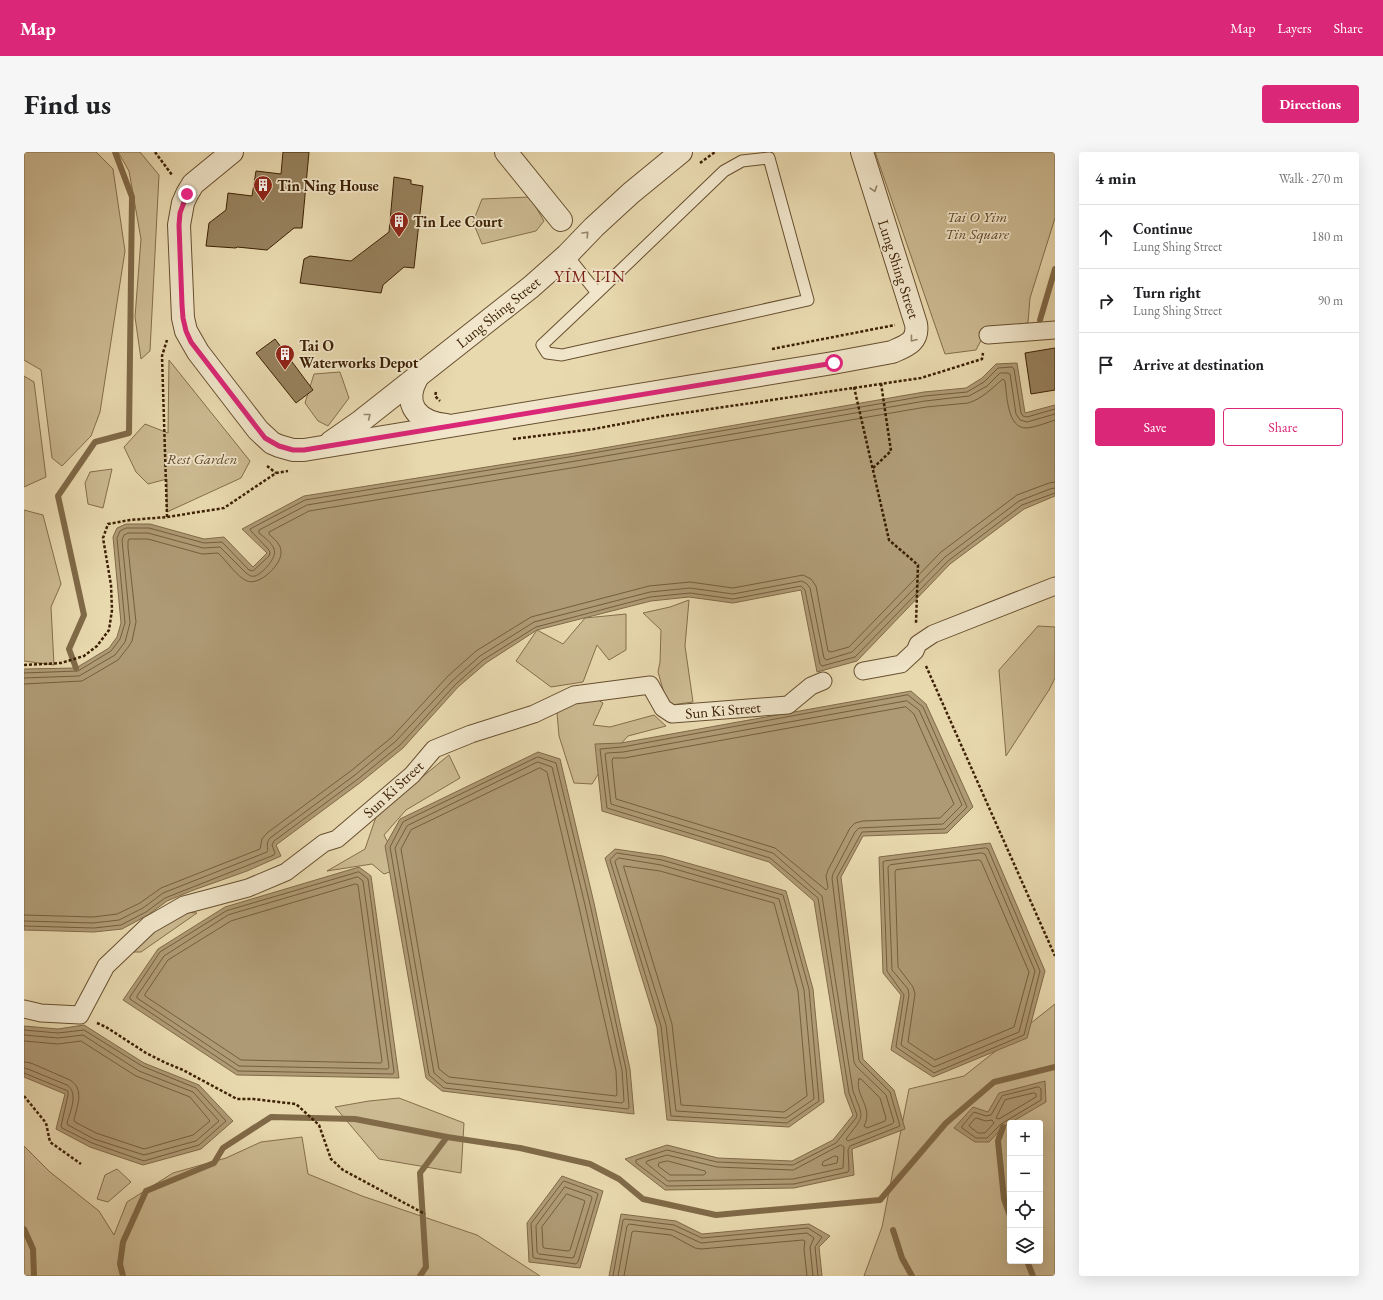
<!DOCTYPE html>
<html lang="en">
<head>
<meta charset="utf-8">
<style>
	body { margin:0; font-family:"EB Garamond",serif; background:#f6f6f6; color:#202124 }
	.controls { position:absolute; right:12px; bottom:12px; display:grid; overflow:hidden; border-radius:4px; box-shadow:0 4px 16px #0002 }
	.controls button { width:36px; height:36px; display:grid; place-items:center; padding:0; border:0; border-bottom:1px solid #e0e0e0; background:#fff; color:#202124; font:20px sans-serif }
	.stop { position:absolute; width:12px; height:12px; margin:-9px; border:3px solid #db2777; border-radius:50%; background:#fff }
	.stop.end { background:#db2777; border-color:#fff; box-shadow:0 1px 4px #0008 }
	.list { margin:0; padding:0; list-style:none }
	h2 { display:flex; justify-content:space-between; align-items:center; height:52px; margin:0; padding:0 16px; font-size:17px }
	h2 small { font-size:13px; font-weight:400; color:#757577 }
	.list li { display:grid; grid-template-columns:26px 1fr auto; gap:12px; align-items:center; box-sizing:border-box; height:64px; padding:0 16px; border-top:1px solid #e0e0e0 }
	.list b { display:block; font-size:15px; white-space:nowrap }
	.list p { margin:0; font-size:13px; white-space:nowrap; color:#757577 }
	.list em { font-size:13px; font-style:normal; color:#757577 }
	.actions { display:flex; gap:8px; padding:12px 16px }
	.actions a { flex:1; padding:9px 0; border:1px solid #db2777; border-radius:4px; text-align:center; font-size:14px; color:#db2777 }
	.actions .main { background:#db2777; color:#fff }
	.icon { flex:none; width:22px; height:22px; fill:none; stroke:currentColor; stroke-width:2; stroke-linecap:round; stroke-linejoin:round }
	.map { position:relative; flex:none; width:1031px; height:1124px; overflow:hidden; border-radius:4px }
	header { display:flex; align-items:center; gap:24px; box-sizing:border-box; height:56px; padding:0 20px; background:#db2777; color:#fff }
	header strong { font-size:19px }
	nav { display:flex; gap:22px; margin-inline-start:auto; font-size:14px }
	.intro { display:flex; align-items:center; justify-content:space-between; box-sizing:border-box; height:96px; padding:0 24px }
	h1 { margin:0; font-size:28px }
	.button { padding:10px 18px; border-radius:4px; background:#db2777; color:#fff; font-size:14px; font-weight:700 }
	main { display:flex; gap:24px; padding:0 24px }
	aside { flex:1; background:#fff; border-radius:4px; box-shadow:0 4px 16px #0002 }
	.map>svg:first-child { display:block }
	.green { fill:#ccba92; stroke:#846e4b; fill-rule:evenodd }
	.water { fill:#ae9a75; stroke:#806a48 }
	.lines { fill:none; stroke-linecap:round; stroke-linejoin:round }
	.shore { stroke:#755e3c; stroke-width:1 }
	.stream { stroke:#806a48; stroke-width:6 }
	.building { fill:#96815d; stroke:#3c2104 }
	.service-casing { stroke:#674f2f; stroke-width:13 }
	.pedestrian-casing { stroke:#674f2f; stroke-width:19 }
	.minor-casing { stroke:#674f2f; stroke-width:24 }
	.path { stroke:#3c2104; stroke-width:2.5; stroke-dasharray:3 2; stroke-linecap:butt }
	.service { stroke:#f1e6cb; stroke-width:11 }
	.pedestrian { stroke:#f1e6cb; stroke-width:17 }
	.minor { stroke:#f1e6cb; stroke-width:22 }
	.oneway { stroke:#968468 }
	.route { stroke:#db2777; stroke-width:5 }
	.labels { text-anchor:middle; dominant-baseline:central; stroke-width:3.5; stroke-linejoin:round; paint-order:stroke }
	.poi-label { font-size:15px; font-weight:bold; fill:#3c2104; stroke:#f1e6cb; text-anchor:start }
	.park-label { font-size:15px; font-style:italic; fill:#604728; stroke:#f1e6cb }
	.street-label { font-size:15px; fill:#3c2104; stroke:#f1e6cb }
	.quarter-label { font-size:17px; letter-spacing:1px; fill:#7a1f14; stroke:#f1e6cb }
</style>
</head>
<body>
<header>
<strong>Map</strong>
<nav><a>Map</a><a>Layers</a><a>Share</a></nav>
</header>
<div class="intro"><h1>Find us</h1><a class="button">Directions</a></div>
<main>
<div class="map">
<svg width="1031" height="1124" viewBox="0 0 1031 1124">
	<rect width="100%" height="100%" fill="#e9d9af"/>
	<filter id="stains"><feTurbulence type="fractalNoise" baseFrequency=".005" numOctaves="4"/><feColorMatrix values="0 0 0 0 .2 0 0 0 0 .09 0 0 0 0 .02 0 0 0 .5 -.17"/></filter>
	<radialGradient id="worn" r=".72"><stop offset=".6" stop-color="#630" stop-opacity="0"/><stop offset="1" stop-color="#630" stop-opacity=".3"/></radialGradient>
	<!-- green -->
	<g class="green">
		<path d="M 0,0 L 72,0 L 89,17 L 101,99 L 76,260 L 67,284 L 38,314 L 28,306 L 17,218 L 0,208 Z"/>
		<path d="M 94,0 L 116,0 L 135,23 L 126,199 L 117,207 L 111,165 L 117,87 L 105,19 Z"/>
		<path d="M 851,0 L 1031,0 L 1031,66 L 1006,146 L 1004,171 L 963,177 L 952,198 L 921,202 Z"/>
		<path d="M 506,45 L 520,69 L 512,79 L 458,92 L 449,70 L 458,47 Z"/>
		<path d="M 145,208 L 226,309 L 217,326 L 143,360 L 143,327 L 124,332 L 112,320 L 100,295 L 121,272 L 144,281 Z"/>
		<path d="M 316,220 L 325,246 L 304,274 L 294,269 L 281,251 L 290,222 Z"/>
		<path d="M 0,224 L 10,230 L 22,325 L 0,335 Z"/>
		<path d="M 88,317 L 79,356 L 64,352 L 61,331 L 66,320 Z"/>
		<path d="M 0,358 L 19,363 L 37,432 L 27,455 L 30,513 L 0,509 Z"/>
		<path d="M 665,448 L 661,494 L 669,550 L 647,553 L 640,541 L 634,520 L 636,510 L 637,478 L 619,461 L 646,455 Z"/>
		<path d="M 602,462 L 602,498 L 585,508 L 573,493 L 559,530 L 527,535 L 492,509 L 513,478 L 539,492 L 561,466 Z"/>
		<path d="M 1014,474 L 1031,475 L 1031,526 L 1025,538 L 982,604 L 975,518 Z"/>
		<path d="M 555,536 L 579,551 L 569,573 L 586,575 L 630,563 L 642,574 L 604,584 L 586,604 L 568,632 L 550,631 L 535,584 L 533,561 Z"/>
		<path d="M 425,603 L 436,626 L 382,658 L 360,683 L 377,716 L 360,722 L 348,712 L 303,719 L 341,697 L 353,662 Z"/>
		<path d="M 161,760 L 173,761 L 117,800 L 105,800 L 127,782 Z"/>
		<path d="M 1031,852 L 1031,1124 L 840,1124 L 858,1075 L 885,937 L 940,924 ZM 986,971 L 1016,971 L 1016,1109 L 986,1109 Z"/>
		<path d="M 375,946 L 440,971 L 437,1021 L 355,1007 L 311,955 L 345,949 Z"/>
		<path d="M 278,985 L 284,1022 L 338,1044 L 453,1083 L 516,1124 L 0,1124 L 0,994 L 26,1020 L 75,1059 L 90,1083 L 103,1050 L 149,1021 L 202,1006 L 237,990 Z"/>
		<path d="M 93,1017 L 107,1030 L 84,1050 L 73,1047 L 81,1023 Z"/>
	</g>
	<!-- water -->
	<g class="water">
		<path d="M 993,211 L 1001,261 L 1031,253 L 1031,344 L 1000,357 L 926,412 L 833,509 L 793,520 L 777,438 L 709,451 L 665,445 L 627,449 L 513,478 L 462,511 L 434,535 L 379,596 L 337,630 L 252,693 L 257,704 L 223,719 L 167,739 L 143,749 L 124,763 L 98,777 L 70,780 L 0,778 L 0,517 L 52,516 L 85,496 L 93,485 L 97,471 L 89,385 L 93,376 L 102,372 L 126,372 L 180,387 L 200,385 L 229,415 L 243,401 L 218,377 L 280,344 L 551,301 L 900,240 L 942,236 L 958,226 L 972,212 Z"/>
		<path d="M 887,539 L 902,552 L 949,655 L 923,681 L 839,684 L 817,725 L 839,907 L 870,938 L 881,977 L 828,997 L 830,1023 L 770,1036 L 641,1038 L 601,1007 L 643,993 L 694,1006 L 768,1009 L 809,988 L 829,963 L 821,942 L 790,749 L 745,710 L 578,659 L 571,592 L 597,591 Z"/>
		<path d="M 514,600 L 536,607 L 570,751 L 606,917 L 610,962 L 418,939 L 402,926 L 361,694 L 376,667 Z"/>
		<path d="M 966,691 L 1021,819 L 1003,886 L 909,925 L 867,898 L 877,843 L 859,821 L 855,705 Z"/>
		<path d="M 591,697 L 639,704 L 762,739 L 789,837 L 800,950 L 765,975 L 643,968 L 633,875 L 581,706 Z"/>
		<path d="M 335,715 L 347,724 L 375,926 L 213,923 L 99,848 L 134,797 L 201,755 Z"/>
		<path d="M 60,873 L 120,911 L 175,933 L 209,969 L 177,997 L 119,1013 L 66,995 L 32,977 L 41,942 L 0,925 L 0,874 L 34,877 Z"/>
		<path d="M 1021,929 L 1022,950 L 979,975 L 965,990 L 951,990 L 930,976 L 949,955 L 964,960 L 975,941 Z"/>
		<path d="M 538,1024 L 579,1039 L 556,1116 L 505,1110 L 503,1071 Z"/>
		<path d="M 597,1062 L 652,1069 L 678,1082 L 785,1072 L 806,1084 L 795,1095 L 798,1124 L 585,1124 Z"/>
	</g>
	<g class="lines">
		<!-- shore -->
		<g class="shore">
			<path d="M 0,521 L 54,519 L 87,499 L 96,487 L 101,471 L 93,386 L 96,379 L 102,376 L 125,376 L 180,391 L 198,390 L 225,418 L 229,419 L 245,404 L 246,401 L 245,398 L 227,379 L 226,377 L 281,348 L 551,304 L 901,244 L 943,240 L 960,230 L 974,216 L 988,215 L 990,217 L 997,261 L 999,264 L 1003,265 L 1031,257"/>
			<path d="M 0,526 L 55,524 L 91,503 L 101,490 L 106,471 L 98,388 L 100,383 L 104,381 L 124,381 L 179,396 L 196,395 L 222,421 C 225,423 227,425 231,424 C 238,422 254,405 250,397 C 248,391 240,385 235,381 L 235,378 L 283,353 L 552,309 L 901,249 L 945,244 L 963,234 L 976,221 L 984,221 L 986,222 L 992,262 L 996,268 L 1003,270 L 1031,262"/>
			<path d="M 0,532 L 58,529 L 94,508 L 105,494 L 108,489 L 112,470 L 104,396 L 104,389 L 105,387 L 124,387 L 178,402 L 194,401 C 202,408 213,425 223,429 C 236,434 258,412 257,400 C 257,392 250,387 245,382 L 245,380 L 285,359 L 553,315 L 902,255 L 944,251 C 958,247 968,236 979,227 L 981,229 C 983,243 983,277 1003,276 C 1012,275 1022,271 1031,268"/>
			<path d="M 884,543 L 899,555 L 943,655 L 921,677 L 838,680 L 813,725 L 835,908 L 836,910 L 866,940 L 876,974 L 826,994 L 824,998 L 825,1018 L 824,1020 L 770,1032 L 643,1034 L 612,1011 L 612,1008 L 643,998 L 693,1010 L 769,1013 L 812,991 L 832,966 L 833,963 L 825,941 L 794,746 L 746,706 L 583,656 L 576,597 L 598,595 Z"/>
			<path d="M 883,549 L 895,558 L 938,653 L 919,672 L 835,676 L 831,680 L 809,722 L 808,726 L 830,910 L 832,914 L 862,943 L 870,970 L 868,972 L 824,989 L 822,987 C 841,962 840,968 829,939 L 798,744 L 749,701 L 587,652 L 581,602 L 583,601 L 599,600 Z"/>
			<path d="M 882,555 L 890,562 L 930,652 L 916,666 L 839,669 L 831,671 L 826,676 L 804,718 L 802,724 L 804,736 L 802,738 L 751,696 L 592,647 L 588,609 L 589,606 L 600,606 Z"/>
			<path d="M 514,605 L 532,611 L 566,752 L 602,917 L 605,955 L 604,957 L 420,936 L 405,923 L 366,695 L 379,670 Z"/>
			<path d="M 514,610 L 528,615 L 561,753 L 598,918 L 600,949 L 598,951 L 422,931 L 410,921 L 371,696 L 383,674 Z"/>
			<path d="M 516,616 L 523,620 L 555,755 L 592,919 L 593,943 L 592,944 L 425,925 L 415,917 L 377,697 L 387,678 Z"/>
			<path d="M 962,696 L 964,697 L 1016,819 L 1000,883 L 910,921 L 872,895 L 880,843 L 863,819 L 859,710 L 861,709 Z"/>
			<path d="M 593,701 L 638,708 L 759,743 L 785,837 L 795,949 L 763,971 L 647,964 L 637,874 L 586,708 Z"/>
			<path d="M 958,701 L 961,702 L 1011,819 L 995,880 L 910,915 L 877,893 L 885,843 L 884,837 L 868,818 L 864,715 L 866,713 Z"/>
			<path d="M 595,706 L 637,713 L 755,747 L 780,838 L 790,947 L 762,966 L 652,959 L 642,873 L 591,710 L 592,708 Z"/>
			<path d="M 955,708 L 957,709 L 1005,820 L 990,875 L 911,908 L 884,890 L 891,842 L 889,835 L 874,815 L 871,720 L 872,718 Z"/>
			<path d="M 600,714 L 636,719 L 750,751 L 774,839 L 783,944 L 760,960 L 657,953 L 648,872 L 600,716 Z"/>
			<path d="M 335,720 L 344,727 L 370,920 L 369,922 L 214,919 L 106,847 L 106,845 L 136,800 L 202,759 Z"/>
			<path d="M 334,725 L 339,729 L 365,915 L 364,917 L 215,914 L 113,846 L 113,844 L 140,804 L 204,763 Z"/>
			<path d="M 332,732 L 334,733 L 358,909 L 357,911 L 217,908 L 121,844 L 121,842 L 144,808 L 207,769 Z"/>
			<path d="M 0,763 L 69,765 L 93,762 L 116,751 L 137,736 L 236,697 L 238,687 L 243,681 L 328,618 L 368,585 L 424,524 L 452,499 L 507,465 L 625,434 L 666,430 L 709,436 L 779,423 L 787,427 L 792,434 L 804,499 L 807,500 L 825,495 L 917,400 L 993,343 L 1025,331 L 1031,330"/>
			<path d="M 0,769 L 69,771 L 95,768 L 119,756 L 139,741 L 243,700 C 245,696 241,692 246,686 L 331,623 L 372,589 L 428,529 L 456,504 L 510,470 L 626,440 L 666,436 L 709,442 L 778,429 L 783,432 L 786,436 L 800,506 L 802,508 L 828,500 L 921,405 L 995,349 L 1026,337 L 1031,336"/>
			<path d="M 0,774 L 70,776 L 97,773 L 122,760 L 141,746 L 250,703 L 251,701 L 248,693 L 250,689 L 334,627 L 376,593 L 432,532 L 459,508 L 512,475 L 626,445 L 666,441 L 709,447 L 777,434 L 781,438 L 796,512 L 798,514 L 831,505 L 924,409 L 998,353 L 1031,341"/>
			<path d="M 0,878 L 34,881 L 60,878 L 118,914 L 172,936 L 202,969 L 175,993 L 120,1009 L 68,991 L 38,976 L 37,974 L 44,943 L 44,939 L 0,921"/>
			<path d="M 0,883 L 34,886 L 59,883 L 115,919 L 169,940 L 195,969 L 172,989 L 120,1003 L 70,987 L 44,973 L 43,971 C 46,960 55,941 43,933 L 4,917 L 0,916"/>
			<path d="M 0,889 L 34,892 L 57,889 L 112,924 L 166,945 L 186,969 L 169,983 L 120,997 L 72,981 L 51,970 L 50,968 C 53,954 61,937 46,928 L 7,911 L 0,910"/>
			<path d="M 835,927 L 837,927 L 856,946 L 862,966 L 861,969 L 843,976 L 840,974 C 850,955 830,943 835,927 Z"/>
			<path d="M 1015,935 L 1017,937 L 1017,948 L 977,972 L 963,986 L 952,986 L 938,976 L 938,974 L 950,960 L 962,964 L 967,963 L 978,944 Z"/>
			<path d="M 1010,941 L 1012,942 L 1012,945 L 975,967 L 972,966 L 981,948 Z"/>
			<path d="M 952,966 L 962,969 L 968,968 L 970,971 L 961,981 L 954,981 L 945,974 Z"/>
			<path d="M 817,993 L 820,995 L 819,1016 L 769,1027 L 644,1029 L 622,1011 L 623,1009 L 643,1003 L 693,1015 L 769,1018 Z"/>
			<path d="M 811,1004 L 814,1005 L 813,1011 L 800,1014 L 798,1013 L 799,1010 Z"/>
			<path d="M 644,1009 L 681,1019 L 682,1021 L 680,1023 L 646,1023 L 634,1014 L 635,1011 Z"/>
			<path d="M 540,1029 L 573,1041 L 574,1042 L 554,1110 L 552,1112 L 510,1106 L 509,1105 L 507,1072 Z"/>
			<path d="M 541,1035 L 567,1044 L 568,1046 L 550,1105 L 548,1106 L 515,1102 L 513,1100 L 512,1074 Z"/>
			<path d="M 543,1042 L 559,1048 L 561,1049 L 546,1098 L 544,1099 L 520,1096 L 519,1095 L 518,1075 Z"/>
			<path d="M 589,1124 L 599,1068 L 601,1067 L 650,1073 L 678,1086 L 784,1076 L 798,1085 L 791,1095 L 794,1124"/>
			<path d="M 594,1124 L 603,1074 L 605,1072 L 649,1078 L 677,1091 L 783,1081 L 790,1086 L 786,1095 L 789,1124"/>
			<path d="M 600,1124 L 608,1080 L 610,1079 L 647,1083 L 671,1096 L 677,1097 L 779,1088 L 781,1089 L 780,1097 L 783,1124"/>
		</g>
		<!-- stream -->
		<g class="stream">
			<path d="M 1016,168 L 1031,117"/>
			<path d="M 52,516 L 45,497 L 60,463 L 34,344 L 71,290 L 105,281 L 108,45 L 91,0"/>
			<path d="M 979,975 L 974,989 L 980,1047 L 986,1064"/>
			<path d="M 0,1077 L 9,1097 L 10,1124"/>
			<path d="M 869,1078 L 878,1106 L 888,1124"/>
			<path d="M 1003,1109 L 1009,1124"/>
			<path d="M 99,1124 L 96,1112 L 99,1090 L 122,1039 L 190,1011 L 199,996 L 247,965 L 331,967 L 423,985 L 496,996 L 566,1012 L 595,1027 L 619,1047 L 692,1063 L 856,1048 L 922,971 L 970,930 L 1031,915"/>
			<path d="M 396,1124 L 402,1115 L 396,1021 L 423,985"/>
		</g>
	</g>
	<!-- building -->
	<g class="building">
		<path d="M 259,0 L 285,0 L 278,76 L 270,76 L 243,98 L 213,95 L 212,96 L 182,94 L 185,71 L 202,58 L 204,41 L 228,44 L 232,19 L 257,22 Z"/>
		<path d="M 370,25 L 387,28 L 387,32 L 399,34 L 390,116 L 380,115 L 359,133 L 357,141 L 276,131 L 280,107 L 286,104 L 327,109 L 365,80 Z"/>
		<path d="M 251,187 L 289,238 L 272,251 L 232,201 Z"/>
		<path d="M 1031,196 L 1031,238 L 1007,242 L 1001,201 Z"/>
	</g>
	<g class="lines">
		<!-- service casing -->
		<g class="service-casing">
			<path id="service" d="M 543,103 L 573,141 L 700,19 L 718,9 L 745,6 L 784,148 L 538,203 L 523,201 L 518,193 L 573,141"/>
		</g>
		<!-- pedestrian casing -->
		<g class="pedestrian-casing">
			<g id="pedestrian">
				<path d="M 964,183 L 1031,178"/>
				<path d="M 839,519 L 877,512 L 891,499 L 894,492 L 909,482 L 1031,434"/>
				<path d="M 0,857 L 17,861 L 56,863 L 82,814 L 125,773 L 160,753 L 224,736 L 262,720 L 300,691 L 313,687 L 388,623 L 410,597 L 447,582 L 510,562 L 550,543 L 626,533 L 639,556 L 648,562 L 764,553 L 787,534 L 799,529"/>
			</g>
		</g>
		<!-- minor casing -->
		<g class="minor-casing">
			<g id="minor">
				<path d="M 208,0 L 169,32 L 163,42 L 159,51 L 155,73 L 159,166 L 162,179 L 174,200 L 234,278 L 248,291 L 255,294 L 269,298 L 280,298 L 809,211 L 868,200 C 882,194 895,190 892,172 L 838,0"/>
				<path d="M 482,0 L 537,68"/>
				<path d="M 393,226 C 378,253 394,270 422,273"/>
				<path d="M 307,290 L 337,269 L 507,135 L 543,103 L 570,75 L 607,41 L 657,0"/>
			</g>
		</g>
		<!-- path -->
		<g class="path">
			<path d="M 131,0 L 148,23"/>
			<path d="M 676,11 L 691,0"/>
			<path d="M 748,197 L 871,173"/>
			<path d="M 830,235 L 865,388 L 894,413 L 892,471"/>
			<path d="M 412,240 L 411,244 L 416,249"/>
			<path d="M 489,287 L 570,277 L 639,264 L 897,226 L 958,207 L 959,201"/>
			<path d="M 243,314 L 252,321"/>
			<path d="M 849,316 L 867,299 L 857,231"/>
			<path d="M 143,365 L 138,204 L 143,188"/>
			<path d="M 0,513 L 37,511 L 60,504 L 73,494 L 85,478 L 88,458 L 87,433 L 79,386 L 84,372 L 106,368 L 143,365 L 200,356 L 252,321 L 264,319"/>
			<path d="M 902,514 L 1031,804"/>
			<path d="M 73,871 L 82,875 L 122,901 L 142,911 L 159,918 L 213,947 L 229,947 L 272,952 L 295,973 L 307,1007 L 319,1018 L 401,1062"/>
			<path d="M 0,944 L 22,971 L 26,990 L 57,1012"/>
		</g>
		<!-- service -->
		<use href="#service" class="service"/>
		<!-- pedestrian -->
		<use href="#pedestrian" class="pedestrian"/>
		<!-- minor -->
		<use href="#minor" class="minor"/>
	</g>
	<!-- one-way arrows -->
	<defs><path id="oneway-chevron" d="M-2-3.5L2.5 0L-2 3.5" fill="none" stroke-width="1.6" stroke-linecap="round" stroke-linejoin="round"/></defs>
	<g class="oneway">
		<use href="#oneway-chevron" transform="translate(850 37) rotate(72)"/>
		<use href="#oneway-chevron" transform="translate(562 82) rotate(-47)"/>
		<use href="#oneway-chevron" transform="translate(889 187) rotate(128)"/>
		<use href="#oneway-chevron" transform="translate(344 264) rotate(-38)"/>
	</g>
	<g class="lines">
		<!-- route -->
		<path class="route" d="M 163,42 L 156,61 L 155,73 L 158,153 L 159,166 L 162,179 L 167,190 L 241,286 L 255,294 L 269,298 L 280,298 L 810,211"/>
	</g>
	<!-- icons -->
	<defs>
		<g id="building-pin" transform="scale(1)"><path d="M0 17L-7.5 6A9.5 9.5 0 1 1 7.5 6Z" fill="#8f2418" stroke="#f1e6cb"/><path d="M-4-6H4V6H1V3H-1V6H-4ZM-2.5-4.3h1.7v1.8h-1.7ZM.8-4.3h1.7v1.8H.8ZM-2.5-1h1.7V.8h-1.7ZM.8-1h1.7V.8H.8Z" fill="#fff"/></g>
	</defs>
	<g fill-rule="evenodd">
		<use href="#building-pin" x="239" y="33"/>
		<use href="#building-pin" x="375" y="69"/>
		<use href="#building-pin" x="261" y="202"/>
	</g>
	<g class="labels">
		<!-- poi labels -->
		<g class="poi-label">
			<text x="253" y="33">Tin Ning House</text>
			<text x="389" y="69">Tin Lee Court</text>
			<text x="275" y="193">Tai O<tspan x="275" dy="17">Waterworks Depot</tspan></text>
		</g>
		<!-- park labels -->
		<g class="park-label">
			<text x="953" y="64">Tai O Yim<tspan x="953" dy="17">Tin Square</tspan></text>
			<text x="178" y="306">Rest Garden</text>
		</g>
		<!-- street labels -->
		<g class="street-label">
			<text transform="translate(875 117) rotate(72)">Lung Shing Street</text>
			<text transform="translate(474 160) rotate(-39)">Lung Shing Street</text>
			<text transform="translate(699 558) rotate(-5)">Sun Ki Street</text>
			<text transform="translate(369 637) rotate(-43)">Sun Ki Street</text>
		</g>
		<!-- quarter labels -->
		<g class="quarter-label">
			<text x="566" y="124">YIM TIN</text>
		</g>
	</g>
	<rect width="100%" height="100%" filter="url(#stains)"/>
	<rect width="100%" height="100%" fill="url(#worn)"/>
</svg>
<div class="controls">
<button>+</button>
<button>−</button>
<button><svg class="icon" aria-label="locate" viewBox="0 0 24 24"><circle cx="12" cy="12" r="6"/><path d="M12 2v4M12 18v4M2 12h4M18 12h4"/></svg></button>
<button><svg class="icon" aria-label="layers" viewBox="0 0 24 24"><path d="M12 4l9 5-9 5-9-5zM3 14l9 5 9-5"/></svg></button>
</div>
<div class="stop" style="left:810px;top:211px"></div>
<div class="stop end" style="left:163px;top:42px"></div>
</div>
<aside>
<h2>4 min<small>Walk · 270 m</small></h2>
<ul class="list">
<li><svg class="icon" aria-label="ahead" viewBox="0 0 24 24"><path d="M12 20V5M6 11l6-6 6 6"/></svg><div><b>Continue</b><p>Lung Shing Street</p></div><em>180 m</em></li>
<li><svg class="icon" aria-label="right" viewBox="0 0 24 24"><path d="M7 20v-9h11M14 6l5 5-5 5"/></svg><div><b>Turn right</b><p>Lung Shing Street</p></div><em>90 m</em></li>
<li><svg class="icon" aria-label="arrive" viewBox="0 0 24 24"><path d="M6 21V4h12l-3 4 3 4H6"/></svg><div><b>Arrive at destination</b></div></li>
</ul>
<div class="actions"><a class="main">Save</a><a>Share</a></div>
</aside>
</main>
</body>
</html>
